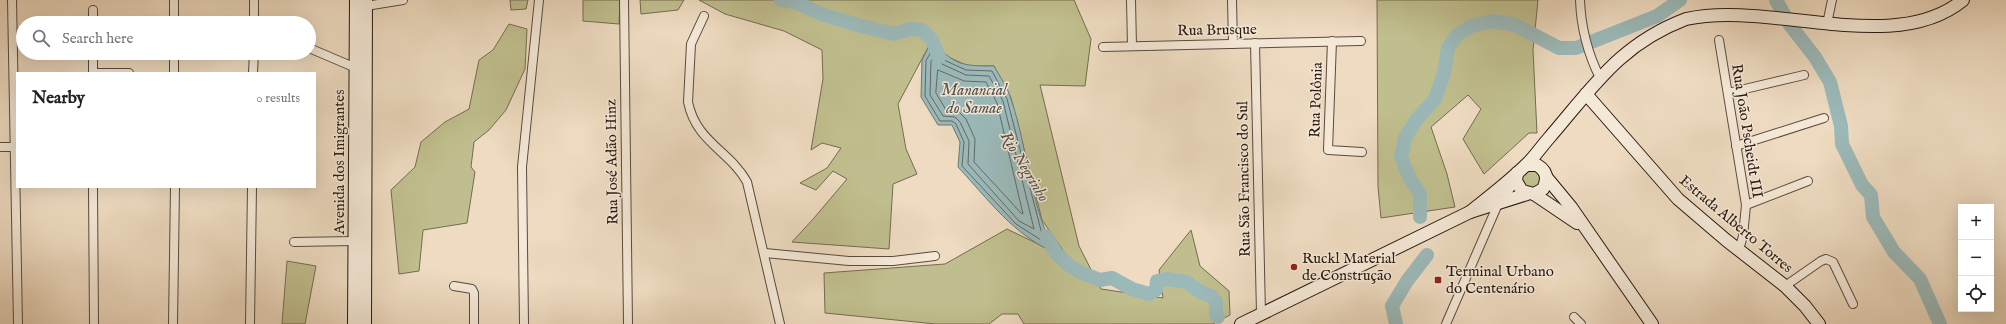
<!DOCTYPE html>
<html lang="en">
<head>
<meta charset="utf-8">
<style>
	body { margin:0; font-family:"IM FELL English",serif; background:#f6f6f6; color:#202124 }
	.controls { position:absolute; right:12px; bottom:12px; display:grid; overflow:hidden; border-radius:0px; box-shadow:0 4px 16px #0002 }
	.controls button { width:36px; height:36px; display:grid; place-items:center; padding:0; border:0; border-bottom:1px solid #e0e0e0; background:#fff; color:#202124; font:20px sans-serif }
	.list { margin:0; padding:0; list-style:none }
	h2 { display:flex; justify-content:space-between; align-items:center; height:52px; margin:0; padding:0 16px; font-size:17px }
	h2 small { font-size:13px; font-weight:400; color:#757577 }
	.icon { flex:none; width:22px; height:22px; fill:none; stroke:currentColor; stroke-width:2; stroke-linecap:round; stroke-linejoin:round }
	.map { position:relative; flex:none; width:2006px; height:324px; overflow:hidden }
	.search { position:absolute; background:#fff; box-shadow:0 4px 16px #0002; left:16px; top:16px; width:300px; height:44px; display:flex; align-items:center; gap:10px; box-sizing:border-box; padding:0 14px; border-radius:22px; color:#757577; font-size:15px }
	.panel { position:absolute; background:#fff; box-shadow:0 4px 16px #0002; left:16px; top:72px; width:300px; height:116px; border-radius:0px }
	.map>svg:first-child { display:block }
	.green { fill:#c0be8e; stroke:#746c50 }
	.water { fill:#9bb9b9; stroke:#6d7976 }
	.lines { fill:none; stroke-linecap:round; stroke-linejoin:round }
	.shore { stroke:#626965; stroke-width:1 }
	.river { stroke:#9bb9b9; stroke-width:14 }
	.street-casing { stroke:#5a4a3d; stroke-width:10 }
	.secondary-casing { stroke:#291911; stroke-width:14 }
	.street { stroke:#f4e8d7; stroke-width:8 }
	.secondary { stroke:#f4e8d7; stroke-width:12 }
	.poi-dot { fill:#8f2418; stroke:#f4e8d7; stroke-width:1.5 }
	.labels { text-anchor:middle; dominant-baseline:central; stroke-width:3; stroke-linejoin:round; paint-order:stroke }
	.street-label { font-size:15px; fill:#291911; stroke:#f4e8d7 }
	.poi-label { font-size:15px; fill:#291911; stroke:#f4e8d7; text-anchor:start }
	.water-label { font-size:16px; font-style:italic; fill:#51514c; stroke:#f4e8d7 }
</style>
</head>
<body>
<div class="map">
<svg width="2006" height="324" viewBox="0 0 2006 324">
	<rect width="100%" height="100%" fill="#eedbc1"/>
	<filter id="stains"><feTurbulence type="fractalNoise" baseFrequency=".005" numOctaves="4"/><feColorMatrix values="0 0 0 0 .2 0 0 0 0 .09 0 0 0 0 .02 0 0 0 .5 -.17"/></filter>
	<radialGradient id="worn" r=".72"><stop offset=".6" stop-color="#630" stop-opacity="0"/><stop offset="1" stop-color="#630" stop-opacity=".3"/></radialGradient>
	<!-- green -->
	<g class="green">
		<path d="M 510,0 L 528,0 L 526,9 L 511,10 Z"/>
		<path d="M 583,0 L 620,0 L 619,24 L 583,21 Z"/>
		<path d="M 640,0 L 684,0 L 678,10 L 641,14 Z"/>
		<path d="M 699,0 L 1074,0 L 1091,39 L 1085,86 L 1040,85 L 1079,246 L 1101,289 L 1163,298 L 1159,270 L 1191,230 L 1200,266 L 1229,291 L 1230,315 L 1213,324 L 1024,324 L 1018,314 L 1002,314 L 989,324 L 936,324 L 825,313 L 824,273 L 945,264 L 1007,229 L 1069,259 L 1042,220 L 1011,98 L 994,66 L 968,66 L 946,56 L 932,40 L 898,104 L 906,149 L 917,174 L 893,184 L 889,249 L 792,242 L 814,218 L 847,179 L 833,171 L 816,190 L 800,183 L 827,168 L 841,148 L 822,143 L 811,150 L 823,79 L 822,50 L 784,31 L 725,14 Z"/>
		<path d="M 1377,0 L 1538,0 L 1533,50 L 1537,133 L 1529,133 L 1484,174 L 1463,139 L 1481,109 L 1468,95 L 1431,127 L 1447,174 L 1455,207 L 1381,218 L 1378,187 Z"/>
		<path d="M 509,24 L 527,29 L 525,69 L 506,110 L 489,130 L 474,142 L 471,167 L 475,172 L 467,223 L 423,230 L 419,271 L 399,274 L 391,190 L 415,167 L 421,142 L 445,122 L 469,109 L 479,60 L 493,50 Z"/>
		<circle cx="1531" cy="179" r="10"/>
		<path d="M 287,261 L 316,266 L 305,324 L 282,324 Z"/>
	</g>
	<!-- water -->
	<path class="water" d="M 932,40 C 954,65 961,66 994,66 C 1000,77 1008,88 1011,99 C 1028,149 1030,207 1056,253 C 1014,236 988,199 958,167 L 960,142 L 952,125 L 938,125 L 921,97 L 922,60 Z"/>
	<g class="lines">
		<!-- shore -->
		<g class="shore">
			<path d="M 933,49 L 944,60 L 966,70 L 992,71 L 1007,99 L 1044,242 L 1016,224 L 962,166 L 964,142 L 956,124 L 952,121 L 940,121 L 925,96 L 926,61 Z"/>
			<path d="M 934,58 L 942,64 L 966,75 L 989,76 L 1003,101 L 1034,229 L 1019,221 L 968,164 L 969,141 L 960,122 L 955,117 L 943,116 L 930,95 L 931,62 Z"/>
			<path d="M 938,70 L 964,81 L 986,82 L 997,103 L 1023,214 L 1021,213 L 974,162 L 975,139 L 966,119 L 959,112 L 946,110 L 936,93 Z"/>
		</g>
		<!-- river -->
		<g class="river">
			<path d="M 781,0 L 795,2 L 824,15 L 861,26 L 894,34 L 910,29 L 922,30 L 932,40 L 939,57"/>
			<path d="M 1776,0 L 1790,25 L 1815,57 L 1830,82 L 1841,126 L 1842,144 L 1862,185 L 1871,195 L 1873,217 L 1894,252 L 1920,279 L 1940,324"/>
			<path d="M 1420,217 L 1420,194 L 1409,177 L 1401,157 L 1405,138 L 1417,119 L 1435,99 L 1444,73 L 1448,48 L 1457,35 L 1472,26 L 1493,21 L 1515,25 L 1559,48 L 1576,48 L 1657,16 L 1680,0"/>
			<path d="M 1046,236 L 1056,253 L 1070,266 L 1082,273 L 1100,280 L 1112,278 L 1132,289 L 1149,294 L 1156,290 L 1157,281 L 1166,279 L 1187,282 L 1200,292 L 1211,296 L 1216,302 L 1216,314 L 1218,317"/>
			<path d="M 1396,324 L 1392,306 L 1407,281 L 1427,255"/>
		</g>
		<!-- street casing -->
		<g class="street-casing">
			<g id="street">
				<path d="M 12,0 L 18,324"/>
				<path d="M 624,0 L 628,324"/>
				<path d="M 1131,0 L 1132,46"/>
				<path d="M 1232,0 L 1233,44"/>
				<path d="M 1580,0 C 1581,27 1588,54 1600,78"/>
				<path d="M 366,6 L 403,0"/>
				<path d="M 93,10 L 93,23"/>
				<path d="M 704,16 L 691,44 L 688,102 C 696,142 730,151 747,182 L 780,324"/>
				<path d="M 1828,19 L 1832,0"/>
				<path d="M 174,23 L 174,0"/>
				<path d="M 254,23 L 254,0"/>
				<path d="M 1719,40 L 1746,205 L 1743,236 L 1739,250"/>
				<path d="M 1332,41 L 1328,150 L 1362,152"/>
				<path d="M 1255,43 L 1261,314"/>
				<path d="M 1103,47 L 1361,41"/>
				<path d="M 309,48 L 356,68"/>
				<path d="M 93,53 L 93,73"/>
				<path d="M 93,73 L 129,73"/>
				<path d="M 174,73 L 174,53"/>
				<path d="M 253,73 L 254,53"/>
				<path d="M 1728,93 L 1804,75"/>
				<path d="M 1736,146 L 1824,118"/>
				<path d="M 0,147 L 17,147"/>
				<path d="M 93,187 L 94,324"/>
				<path d="M 1746,205 L 1808,181"/>
				<path d="M 294,242 L 354,241"/>
				<path d="M 765,253 L 849,261 L 893,261 L 935,256"/>
				<path d="M 454,286 L 472,289 L 474,293 L 474,324"/>
				<path d="M 1785,286 L 1821,261 L 1826,259 L 1833,262 L 1853,304"/>
				<path d="M 1574,317 L 1581,324"/>
				<path d="M 173,324 L 175,187"/>
				<path d="M 250,324 L 252,187"/>
				<path d="M 524,324 L 522,167 L 539,0"/>
				<path d="M 1446,324 L 1498,204 L 1516,181"/>
			</g>
		</g>
		<!-- secondary casing -->
		<g class="secondary-casing">
			<g id="secondary">
				<path d="M 1586,94 L 1678,199 L 1726,240 L 1785,286 L 1805,306 L 1819,324"/>
				<path d="M 1517,173 L 1516,181 L 1522,191 L 1534,194 L 1543,189 C 1548,179 1547,171 1537,165 L 1527,165"/>
				<path d="M 1547,178 L 1571,207 L 1652,324"/>
				<path d="M 1534,194 L 1577,223"/>
				<path d="M 1470,212 C 1490,196 1510,181 1528,163 C 1535,156 1542,146 1549,138 C 1593,87 1620,44 1686,19 C 1770,0 1894,57 1963,0"/>
				<path d="M 354,324 L 356,0"/>
				<path d="M 365,324 L 366,0"/>
				<path d="M 1241,324 L 1470,212 L 1527,194"/>
			</g>
		</g>
		<!-- street -->
		<use href="#street" class="street"/>
		<!-- secondary -->
		<use href="#secondary" class="secondary"/>
	</g>
	<!-- markers -->
	<g class="poi-dot">
		<circle cx="1294" cy="267" r="4"/>
		<rect x="1434" y="276" width="8" height="8" rx="2"/>
	</g>
	<g class="labels">
		<!-- street labels -->
		<g class="street-label">
			<text transform="translate(1217 30) rotate(-1)">Rua Brusque</text>
			<text transform="translate(1316 100) rotate(-88)">Rua Polônia</text>
			<text transform="translate(1747 131) rotate(81)">Rua João Pscheidt III</text>
			<text transform="translate(339 162) rotate(-90)">Avenida dos Imigrantes</text>
			<text transform="translate(612 162) rotate(-91)">Rua José Adão Hinz</text>
			<text transform="translate(1244 179) rotate(-91)">Rua São Francisco do Sul</text>
			<text transform="translate(1736 224) rotate(40)">Estrada Alberto Torres</text>
		</g>
		<!-- poi labels -->
		<g class="poi-label">
			<text x="1302" y="258">Ruckl Material<tspan x="1302" dy="17">de Construção</tspan></text>
			<text x="1446" y="271">Terminal Urbano<tspan x="1446" dy="17">do Centenário</tspan></text>
		</g>
		<!-- water labels -->
		<g class="water-label">
			<text x="974" y="91">Manancial<tspan x="974" dy="18">do Samae</tspan></text>
			<text transform="translate(1024 167) rotate(59)">Rio Negrinho</text>
		</g>
	</g>
	<rect width="100%" height="100%" filter="url(#stains)"/>
	<rect width="100%" height="100%" fill="url(#worn)"/>
</svg>
<div class="controls">
<button>+</button>
<button>−</button>
<button><svg class="icon" aria-label="locate" viewBox="0 0 24 24"><circle cx="12" cy="12" r="6"/><path d="M12 2v4M12 18v4M2 12h4M18 12h4"/></svg></button>
</div>
<div class="search"><svg class="icon" aria-label="search" viewBox="0 0 24 24"><circle cx="10" cy="10" r="6"/><path d="M15 15l6 6"/></svg>Search here</div>
<section class="panel">
<h2>Nearby<small>0 results</small></h2>
<ul class="list">
</ul>
</section>
</div>
</body>
</html>
